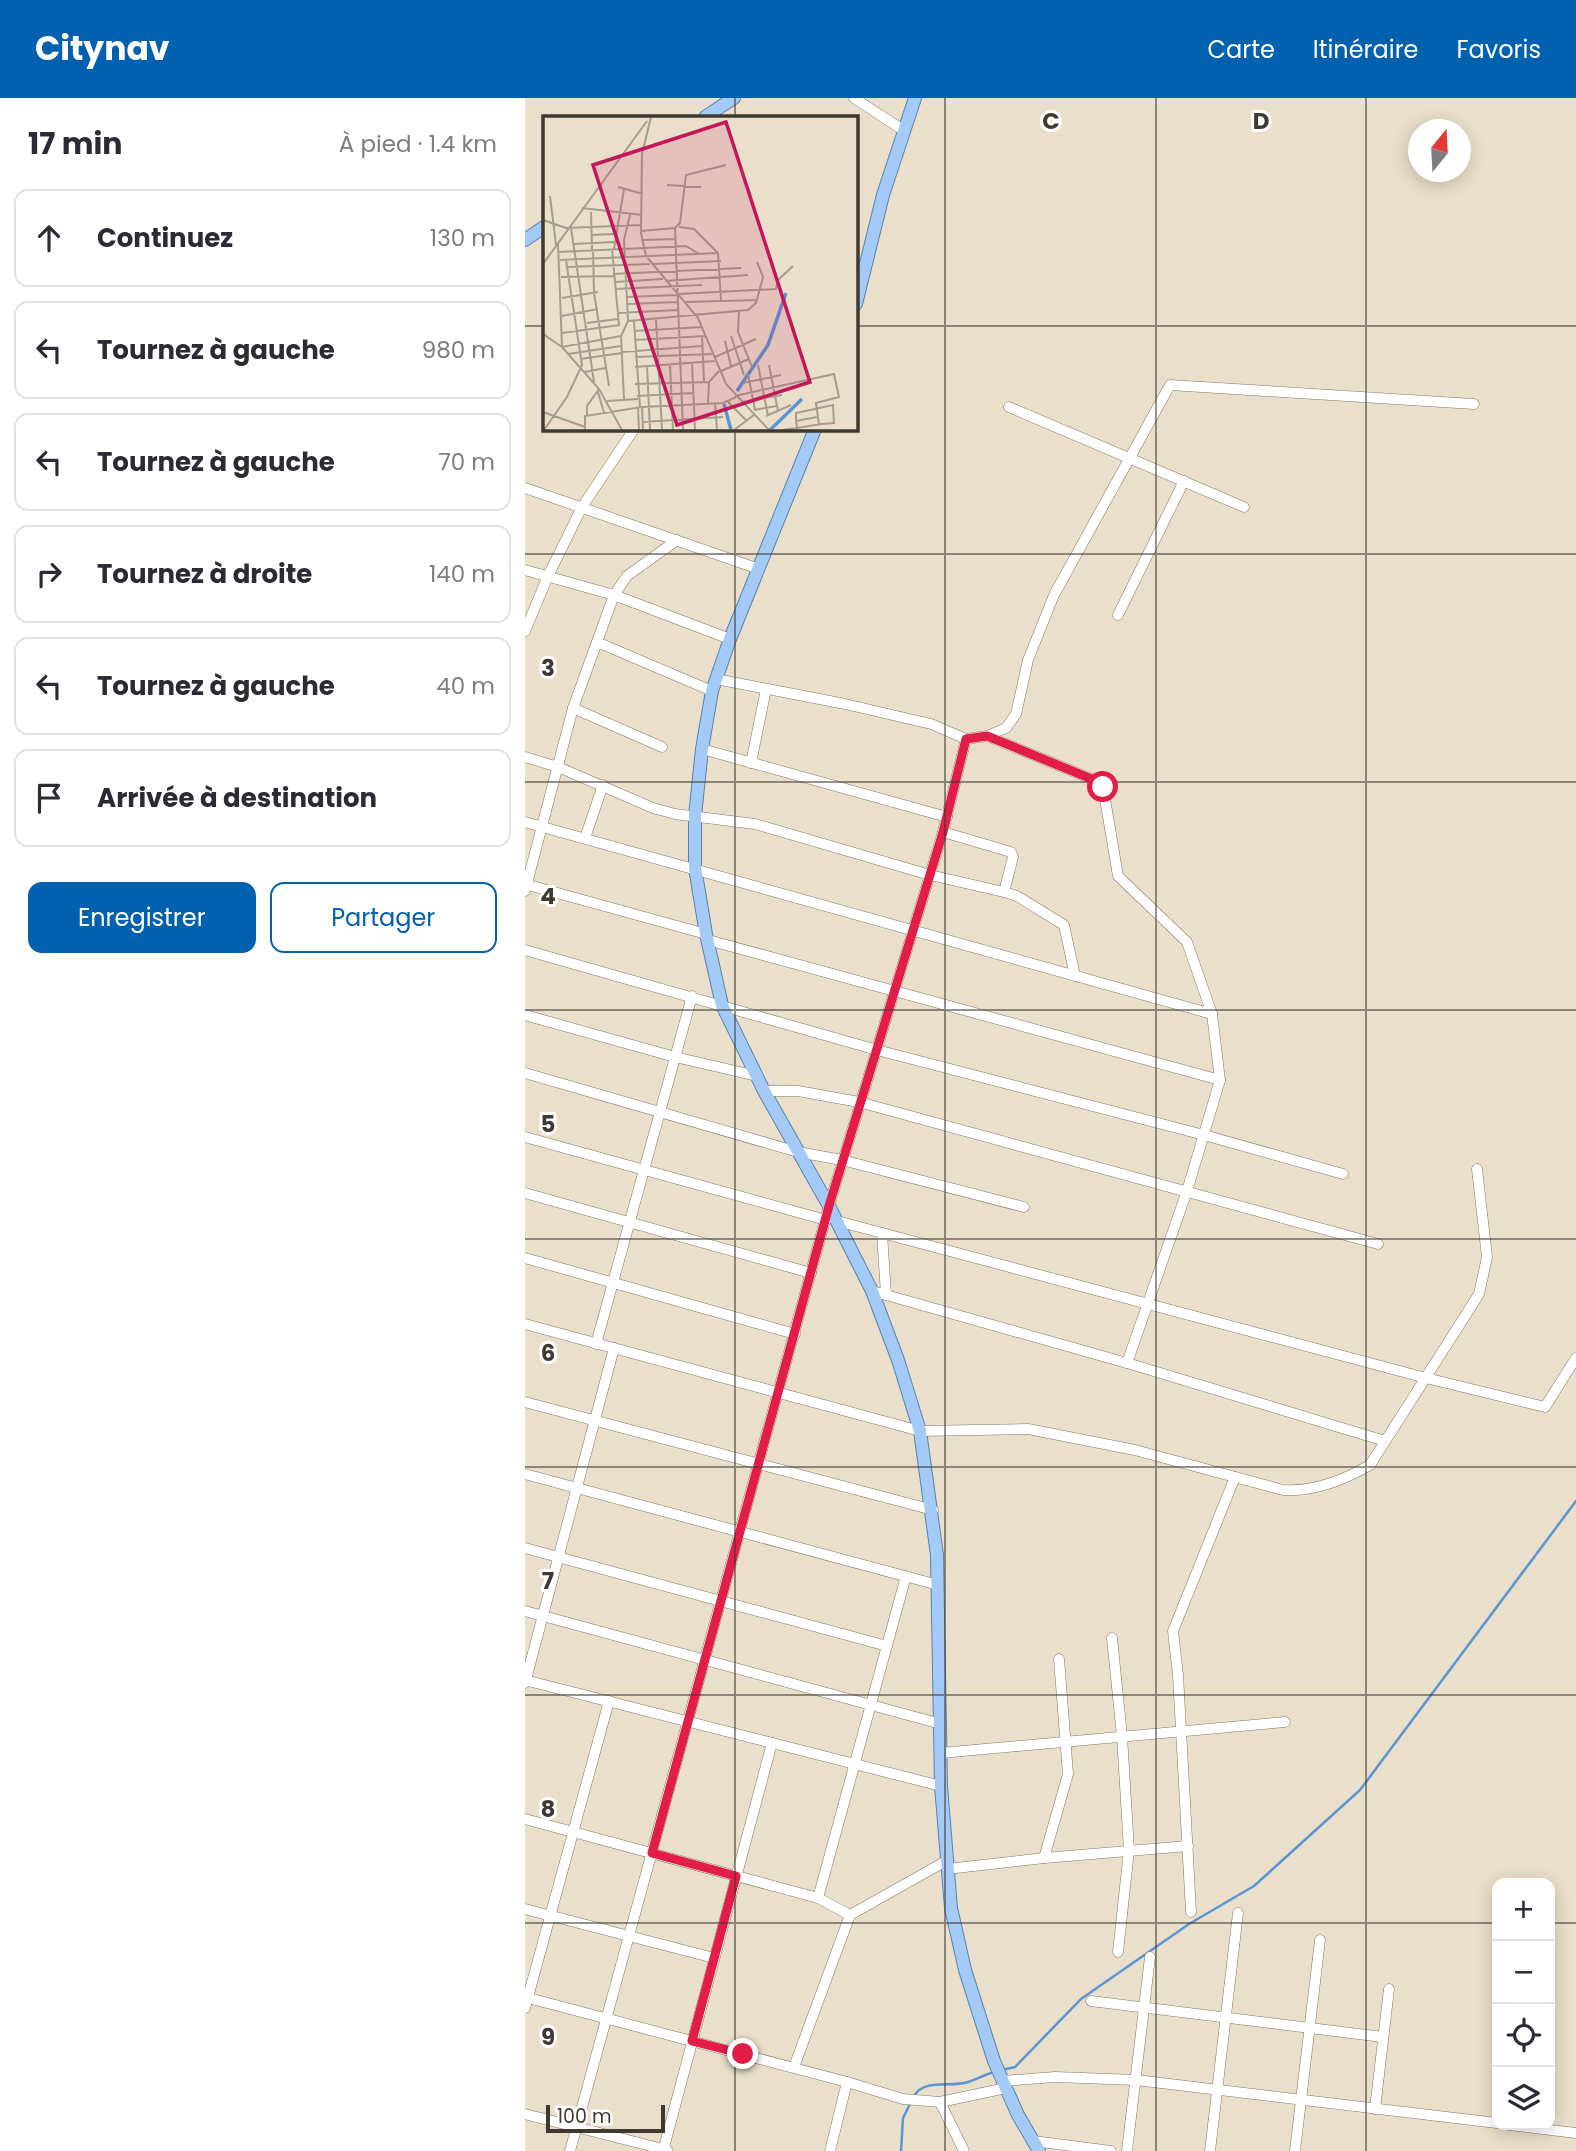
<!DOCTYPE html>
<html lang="fr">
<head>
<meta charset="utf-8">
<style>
	body { margin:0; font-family:Poppins,sans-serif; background:#f2f2f3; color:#2b2b33 }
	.controls { position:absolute; right:21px; bottom:21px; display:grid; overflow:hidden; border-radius:14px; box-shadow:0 4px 18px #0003 }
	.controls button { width:63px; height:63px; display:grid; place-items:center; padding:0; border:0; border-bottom:2px solid #e1e1e2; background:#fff; color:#2b2b33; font:35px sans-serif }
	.compass { position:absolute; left:883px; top:21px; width:63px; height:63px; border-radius:50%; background:#fff; box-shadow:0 4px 18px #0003; rotate:18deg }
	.scale { position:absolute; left:21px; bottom:18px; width:119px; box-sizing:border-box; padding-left:7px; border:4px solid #3e3931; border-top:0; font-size:19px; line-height:24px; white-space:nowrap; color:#3e3931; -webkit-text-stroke:5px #fff; paint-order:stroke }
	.stop { position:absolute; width:21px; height:21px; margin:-16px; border:5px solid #e11d48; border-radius:50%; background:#fff }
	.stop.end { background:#e11d48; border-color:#fff; box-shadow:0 2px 7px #0008 }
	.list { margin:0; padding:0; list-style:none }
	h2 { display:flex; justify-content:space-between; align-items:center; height:91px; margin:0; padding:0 28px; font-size:30px }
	h2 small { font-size:23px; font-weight:400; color:#7c7c81 }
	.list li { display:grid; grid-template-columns:46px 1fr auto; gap:21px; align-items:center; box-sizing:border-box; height:98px; margin:0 14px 14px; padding:0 14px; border:2px solid #e1e1e2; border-radius:14px }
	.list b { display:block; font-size:26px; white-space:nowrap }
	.list em { font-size:23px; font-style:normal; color:#7c7c81 }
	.actions { display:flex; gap:14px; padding:21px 28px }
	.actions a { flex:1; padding:16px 0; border:2px solid #0261ae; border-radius:14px; text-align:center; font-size:24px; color:#0261ae }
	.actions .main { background:#0261ae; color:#fff }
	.icon { flex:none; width:38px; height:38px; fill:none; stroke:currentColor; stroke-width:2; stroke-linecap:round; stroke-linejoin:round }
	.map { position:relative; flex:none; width:1051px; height:2053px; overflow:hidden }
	header { display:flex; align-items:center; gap:42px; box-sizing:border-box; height:98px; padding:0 35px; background:#0261ae; color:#fff }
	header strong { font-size:33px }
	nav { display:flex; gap:38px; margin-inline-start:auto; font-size:24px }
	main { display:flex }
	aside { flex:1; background:#fff }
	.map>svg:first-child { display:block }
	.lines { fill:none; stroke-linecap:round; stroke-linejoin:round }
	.stream { stroke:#5b95d3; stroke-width:2.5 }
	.minor-casing { stroke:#817864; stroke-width:11 }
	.major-casing { stroke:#5982ae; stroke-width:14 }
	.minor { stroke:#fff; stroke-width:10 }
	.major { stroke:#a4cbf7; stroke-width:12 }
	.route { stroke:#e11d48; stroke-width:9 }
	.grid { fill:none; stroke:#3e3931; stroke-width:2; stroke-opacity:0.55 }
	.inset-river { fill:none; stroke:#5b95d3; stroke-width:3.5 }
	.inset-road { fill:none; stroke:#a59d8d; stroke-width:2 }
	.view { fill:#c2185b; fill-opacity:0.15; stroke:#c2185b; stroke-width:3.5 }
	.inset-edge { fill:none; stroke:#3e3931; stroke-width:3.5 }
	.grid-label { font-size:23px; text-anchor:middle; font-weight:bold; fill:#3e3931; stroke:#fff; stroke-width:6; stroke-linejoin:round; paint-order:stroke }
</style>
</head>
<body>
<header>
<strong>Citynav</strong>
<nav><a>Carte</a><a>Itinéraire</a><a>Favoris</a></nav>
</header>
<main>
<aside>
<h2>17 min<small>À pied · 1.4 km</small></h2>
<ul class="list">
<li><svg class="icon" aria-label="ahead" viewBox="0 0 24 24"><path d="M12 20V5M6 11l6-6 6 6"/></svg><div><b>Continuez</b></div><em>130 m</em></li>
<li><svg class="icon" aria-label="left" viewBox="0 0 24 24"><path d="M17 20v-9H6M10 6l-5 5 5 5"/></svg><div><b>Tournez à gauche</b></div><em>980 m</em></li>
<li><svg class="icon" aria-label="left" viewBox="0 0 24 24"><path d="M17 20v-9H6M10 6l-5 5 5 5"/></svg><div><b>Tournez à gauche</b></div><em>70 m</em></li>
<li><svg class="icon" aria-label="right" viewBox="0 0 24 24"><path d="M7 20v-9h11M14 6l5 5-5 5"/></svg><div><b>Tournez à droite</b></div><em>140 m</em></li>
<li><svg class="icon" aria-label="left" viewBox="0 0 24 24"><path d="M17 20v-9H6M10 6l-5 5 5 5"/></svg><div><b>Tournez à gauche</b></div><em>40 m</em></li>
<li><svg class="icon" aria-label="arrive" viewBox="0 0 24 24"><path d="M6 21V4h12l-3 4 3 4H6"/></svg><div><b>Arrivée à destination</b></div></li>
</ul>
<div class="actions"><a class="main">Enregistrer</a><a>Partager</a></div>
</aside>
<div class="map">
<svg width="1051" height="2053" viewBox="0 0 1051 2053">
	<rect width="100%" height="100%" fill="#eadfca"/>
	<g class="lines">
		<!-- stream -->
		<g class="stream">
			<path d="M 477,1972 L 490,1969 L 556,1901 L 664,1826 L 729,1788 L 835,1692 L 1051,1403"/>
			<path d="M 389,1998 C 399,1980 427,1990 443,1984 C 453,1981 460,1976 470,1974"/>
			<path d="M 376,2053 L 378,2020 L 386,2004"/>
		</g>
		<!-- minor casing -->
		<g class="minor-casing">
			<g id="minor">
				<path d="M 329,0 L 378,32"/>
				<path d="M 484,309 L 719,409"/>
				<path d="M 0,390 L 234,471"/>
				<path d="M 0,472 L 89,497 L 205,541"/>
				<path d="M 593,517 L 659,383"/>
				<path d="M 0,533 L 23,478 L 57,409 L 109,331"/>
				<path d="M 72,544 L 187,593"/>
				<path d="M 191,581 L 320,606 L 406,626 L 441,641 L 462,638 L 481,630 L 491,616 L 503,562 L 529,497 L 645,287 L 949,306"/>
				<path d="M 48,610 L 137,649"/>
				<path d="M 462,638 L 574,684 L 578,689 L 593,778 L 662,844 L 687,916 L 695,982 L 662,1093 L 602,1265"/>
				<path d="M 177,651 L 422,719"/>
				<path d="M 0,659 L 33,669 L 128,710 L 150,716 L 230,726 L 405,777 L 479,794 L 492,798 L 539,827 L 550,878"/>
				<path d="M 226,665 L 241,591"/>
				<path d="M 0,724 L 687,916"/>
				<path d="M 418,734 L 486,754 L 488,759 L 479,794"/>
				<path d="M 60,740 L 78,687"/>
				<path d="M 0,786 L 181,836"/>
				<path d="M 0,793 L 48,610 L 89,497 L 102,478 L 152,442"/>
				<path d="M 183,842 L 695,982"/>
				<path d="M 0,852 L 352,952 L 679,1037 L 818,1076"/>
				<path d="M 0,917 L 150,959 L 232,978"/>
				<path d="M 0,975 L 273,1054 L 317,1062 L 499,1109"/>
				<path d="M 239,993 L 273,993 L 334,1004 L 853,1146"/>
				<path d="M 0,1039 L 301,1122"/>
				<path d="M 0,1095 L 286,1175"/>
				<path d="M 312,1123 L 901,1280 L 1020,1309 L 1051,1260"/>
				<path d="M 357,1135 L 361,1197"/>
				<path d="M 0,1160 L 270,1236"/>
				<path d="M 347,1193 L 602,1265 L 860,1343"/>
				<path d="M 0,1226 L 395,1333 L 503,1331 L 610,1352 L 758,1392 C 788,1394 819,1382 845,1367 L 954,1196 L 962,1159 L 952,1071"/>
				<path d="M 71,1246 L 167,898"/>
				<path d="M 0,1304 L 408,1412"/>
				<path d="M 0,1376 L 413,1487"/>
				<path d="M 0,1450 L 362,1548"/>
				<path d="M 0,1513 L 416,1626"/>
				<path d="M 587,1540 L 597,1638 L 604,1752 L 593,1854"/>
				<path d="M 0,1582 L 416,1688"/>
				<path d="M 0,1585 L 89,1250"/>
				<path d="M 416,1655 L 760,1624"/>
				<path d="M 0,1721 L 293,1800 L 325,1817"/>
				<path d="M 519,1760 L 543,1676 L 534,1561"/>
				<path d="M 422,1771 L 519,1760 L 663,1748"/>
				<path d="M 293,1800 L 381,1478"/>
				<path d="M 0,1811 L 189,1860"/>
				<path d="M 666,1814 L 653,1577 L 648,1533 L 710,1379"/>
				<path d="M 0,1899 L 322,1984 L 378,2001 L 415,2004 L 481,1990"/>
				<path d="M 566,1903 L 858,1939"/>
				<path d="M 0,1910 L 84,1603"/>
				<path d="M 269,1969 L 325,1817 L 421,1763"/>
				<path d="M 477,1983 L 530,1979 L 611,1982 L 972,2025"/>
				<path d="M 415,2004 L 439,2053"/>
				<path d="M 850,2011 L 864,1891"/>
				<path d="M 0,2016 L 142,2052"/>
				<path d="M 984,2027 L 1051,2035"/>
				<path d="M 508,2043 L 586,2053"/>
				<path d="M 45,2053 L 304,1108 L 418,734 L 441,641"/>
				<path d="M 138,2053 L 247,1645"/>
				<path d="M 305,2053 L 322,1984"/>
				<path d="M 602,2053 L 625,1859"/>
				<path d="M 685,2053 L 713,1815"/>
				<path d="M 770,2053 L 795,1842"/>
			</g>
		</g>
		<!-- major casing -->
		<g class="major-casing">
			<g id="major">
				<path d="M 180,19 L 209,0"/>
				<path d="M 0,142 L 19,129"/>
				<path d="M 331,206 L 358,97 L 390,0"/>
				<path d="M 290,331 L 205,541 L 187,593 L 177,651 L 170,718 L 170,770 L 181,836 L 197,907 L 239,993 L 304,1108 L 347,1193 L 373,1262 L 395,1333 L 412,1457 L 416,1688 L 426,1810 L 440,1872 L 469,1963 L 493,2017 L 514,2053"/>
			</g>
		</g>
		<!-- minor -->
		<use href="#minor" class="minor"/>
		<!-- major -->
		<use href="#major" class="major"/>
	</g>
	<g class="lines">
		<!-- route -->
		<path class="route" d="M 218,1956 L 167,1943 L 211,1778 L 127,1755 L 304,1108 L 418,734 L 441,641 L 462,638 L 574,684 L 578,689"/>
	</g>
	<!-- grid -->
	<path class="grid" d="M 210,0 L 210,19M 420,0 L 420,2053M 631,0 L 631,2053M 841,0 L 841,2053M 0,228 L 19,228M 331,228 L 1051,228M 210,331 L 210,2053M 0,456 L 1051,456M 0,684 L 1051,684M 0,912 L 1051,912M 0,1141 L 1051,1141M 0,1369 L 1051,1369M 0,1597 L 1051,1597M 0,1825 L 972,1825M 1025,1825 L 1051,1825"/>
	<!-- overview -->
	<g transform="translate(18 18)">
		<rect width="315" height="315" fill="#eadfca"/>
		<path class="inset-river" d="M 194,275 L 225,229 L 243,177M 181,288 L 188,314M 227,314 L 259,283"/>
		<path class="inset-road" d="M 108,1 L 99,38 L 98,117 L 103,140 L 155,202 L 183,268 L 226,314M 124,69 L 158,71M 75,71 L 100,78M 7,80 L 13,129M 39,92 L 99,99M 48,96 L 49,134M 0,104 L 23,112 L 98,109M 136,111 L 151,113 L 175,137 L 178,184M 28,112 L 51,266M 98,115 L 132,112M 48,119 L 72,118M 99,124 L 133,123M 15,127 L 19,231 L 56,273 L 79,314M 31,128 L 71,126M 69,133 L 76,209M 71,133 L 81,73M 50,134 L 51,177 L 66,270M 16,136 L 143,130 L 156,138M 17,144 L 175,137M 0,148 L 104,5M 109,148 L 178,145M 24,151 L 107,148M 70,158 L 198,152M 18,161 L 71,160M 122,165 L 205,159M 72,166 L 120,163M 72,173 L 159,169M 136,178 L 233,173 L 235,164 L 250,150M 84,181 L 134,179M 19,182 L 55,176M 143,186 L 214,184M 84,188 L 135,186M 196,194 L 195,216 L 209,251M 75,197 L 135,194M 19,200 L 55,193M 113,204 L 119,314M 85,205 L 205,194 L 213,187 L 220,161 L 214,146M 91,205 L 97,291M 44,207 L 75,203M 91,215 L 159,211M 19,217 L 77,209M 0,218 L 19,231 L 78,220M 159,220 L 161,265M 188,220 L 201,259M 91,224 L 162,220M 182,225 L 188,250M 79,236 L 159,230M 25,238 L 78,230M 92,241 L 169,238M 172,241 L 213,223M 37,243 L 79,237M 149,247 L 152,314M 127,248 L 130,314M 215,249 L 225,300M 226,249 L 235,295M 104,250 L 107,314M 92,251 L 172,245M 178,255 L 206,243M 41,256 L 63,252M 205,258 L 212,294M 200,267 L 238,259M 92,268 L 166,266M 55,276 L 61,297M 94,280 L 150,277M 192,280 L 291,258 L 296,281 L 273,287 L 276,309M 81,284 L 78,220 L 85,205 L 81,124 L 87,99M 64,285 L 95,283M 185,286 L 204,305M 199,286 L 239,279M 165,287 L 166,266 L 176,255M 172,287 L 174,314M 99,291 L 100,314M 95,292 L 96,314M 211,294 L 234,290M 0,296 L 42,311M 44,300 L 44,290 L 56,273M 223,300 L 248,289M 253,305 L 274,301M 99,306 L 180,301M 1,314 L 24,281 L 39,249 L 23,144M 42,314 L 42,300 L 99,291 L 180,287 L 193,281M 140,314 L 132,112 L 137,107 L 143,59 L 183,49M 191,314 L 211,299M 239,314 L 254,312 L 278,308 L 291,307 L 290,289 L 253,297 L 253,305 L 254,312 L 255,314"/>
		<path class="view" d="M 183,6 L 267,266 L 134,309 L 50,49 Z"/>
		<rect width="315" height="315" class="inset-edge"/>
	</g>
	<g class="grid-label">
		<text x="526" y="31">C</text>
		<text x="736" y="31">D</text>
		<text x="23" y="578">3</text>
		<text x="23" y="806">4</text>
		<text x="23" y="1034">5</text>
		<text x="23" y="1263">6</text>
		<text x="23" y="1491">7</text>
		<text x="23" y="1719">8</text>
		<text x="23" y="1947">9</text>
	</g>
</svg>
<div class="controls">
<button>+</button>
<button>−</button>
<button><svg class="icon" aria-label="locate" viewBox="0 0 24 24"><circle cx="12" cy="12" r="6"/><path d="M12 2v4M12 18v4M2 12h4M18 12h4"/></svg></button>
<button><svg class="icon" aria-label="layers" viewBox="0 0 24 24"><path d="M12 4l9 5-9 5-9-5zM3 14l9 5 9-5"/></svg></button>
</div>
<svg class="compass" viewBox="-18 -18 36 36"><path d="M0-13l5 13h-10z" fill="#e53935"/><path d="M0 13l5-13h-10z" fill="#7c7c81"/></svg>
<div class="scale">100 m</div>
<div class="stop" style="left:578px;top:689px"></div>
<div class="stop end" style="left:218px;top:1956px"></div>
</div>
</main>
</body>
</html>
